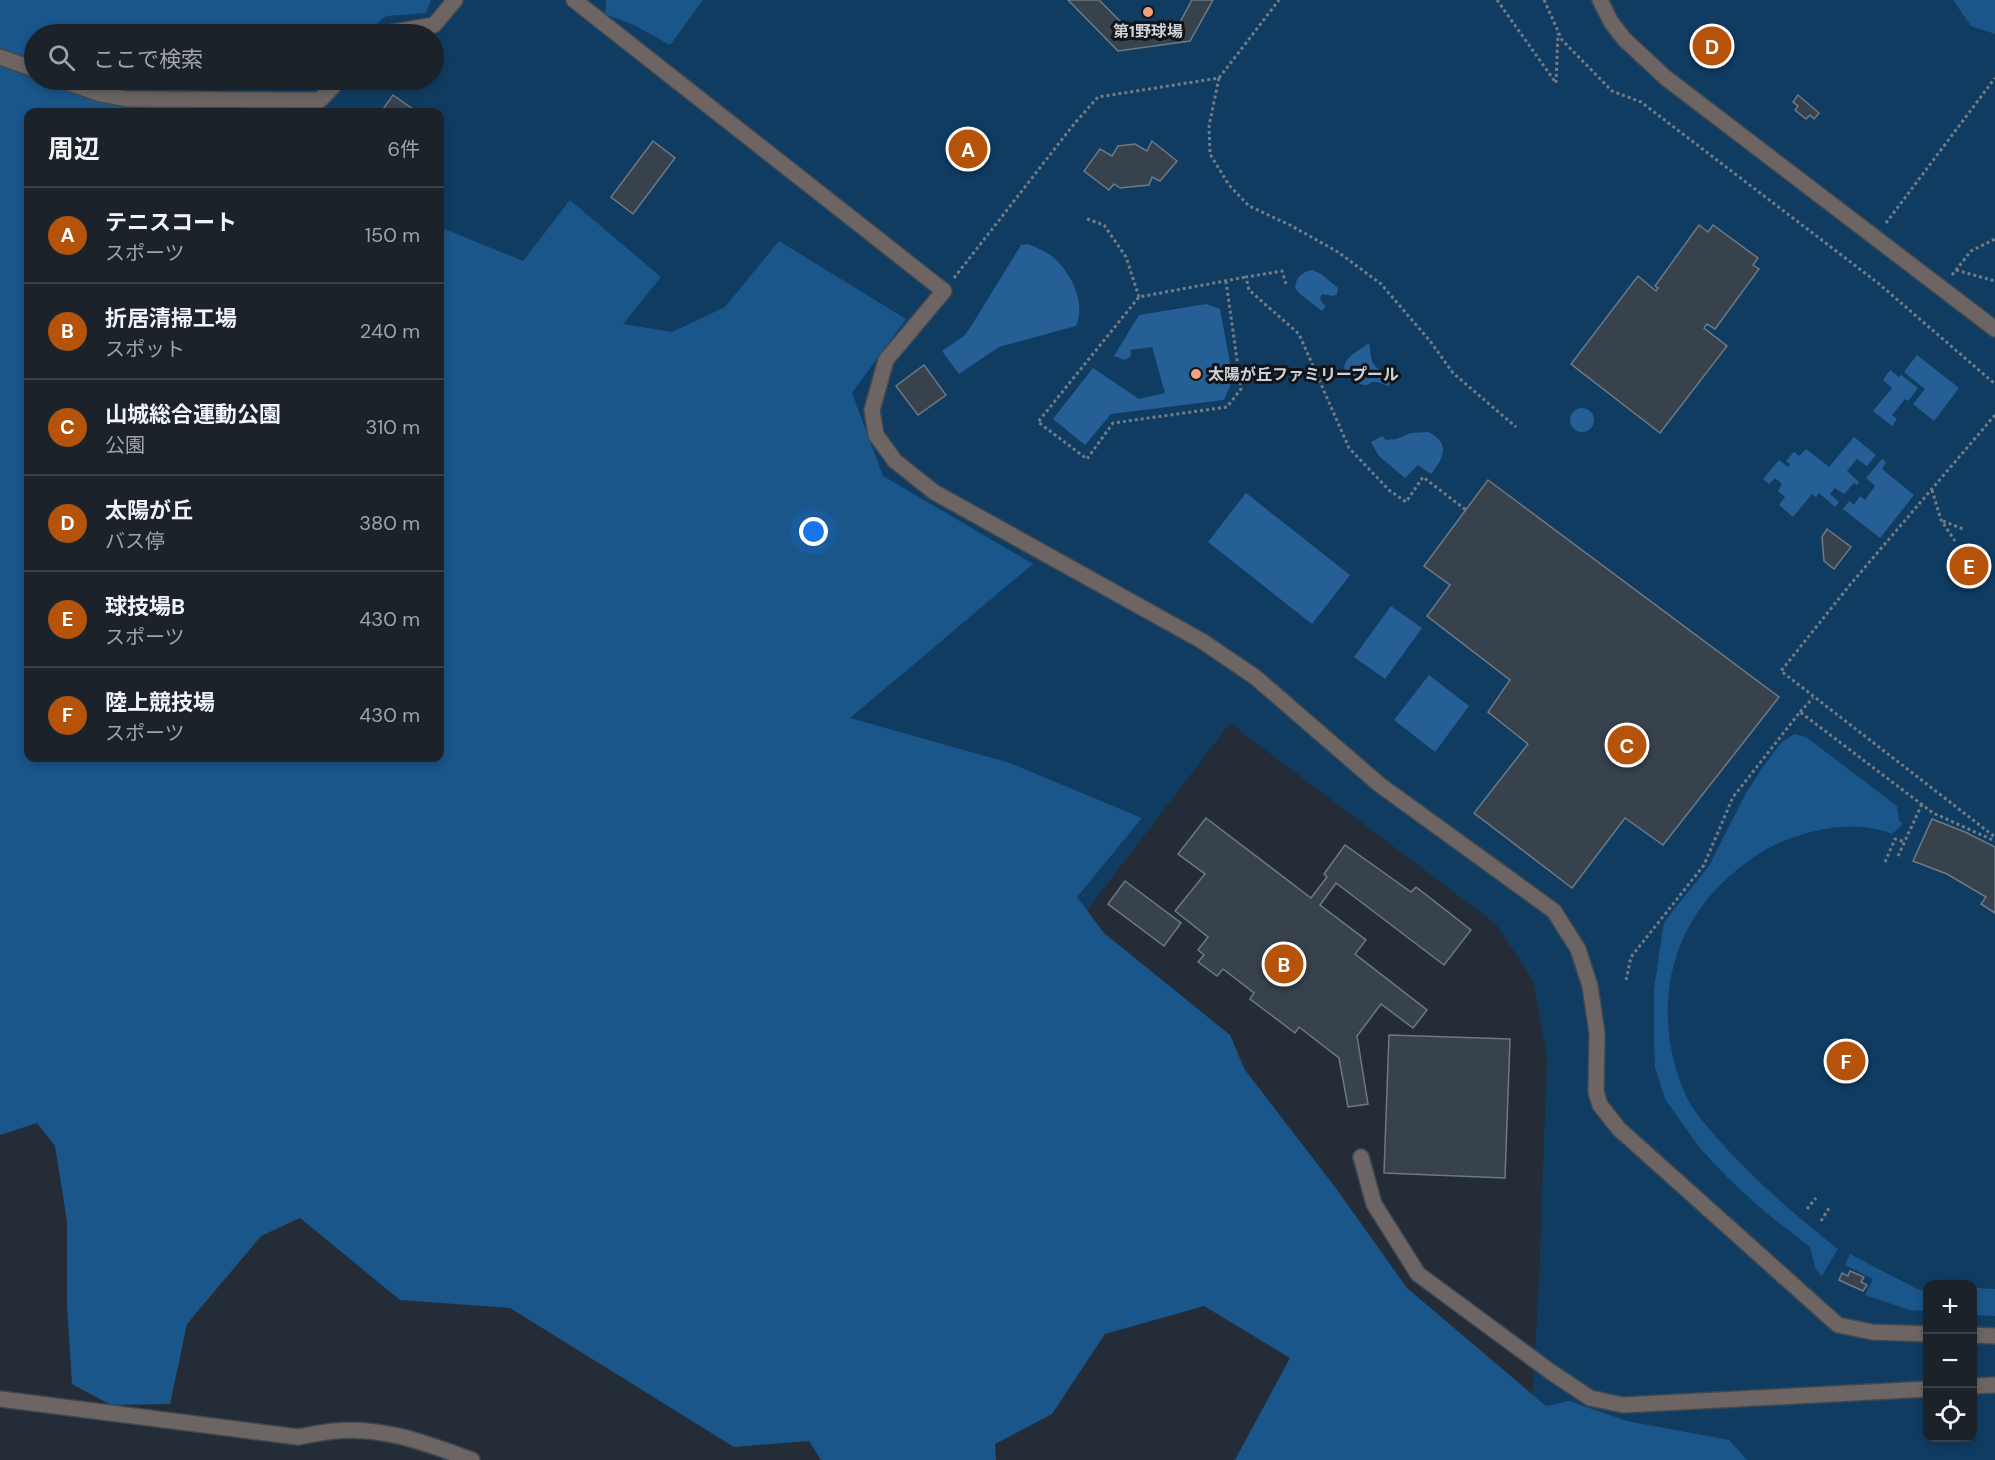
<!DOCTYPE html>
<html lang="ja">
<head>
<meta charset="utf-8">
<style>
	body { margin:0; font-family:"DM Sans","Noto Sans JP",sans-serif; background:#242a31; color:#f1f3f6 }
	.controls { position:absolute; right:18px; bottom:18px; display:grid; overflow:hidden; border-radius:12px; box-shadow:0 3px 9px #0003 }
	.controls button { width:54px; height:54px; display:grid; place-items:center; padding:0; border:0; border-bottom:2px solid #393f46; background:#1b2229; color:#f1f3f6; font:30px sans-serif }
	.you { position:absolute; left:814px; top:532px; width:21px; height:21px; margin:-15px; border:4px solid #fff; border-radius:50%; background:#1a73e8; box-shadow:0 0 0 9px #1a73e833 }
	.badge { display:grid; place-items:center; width:39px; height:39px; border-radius:50%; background:#b45309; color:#fff; font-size:20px; font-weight:700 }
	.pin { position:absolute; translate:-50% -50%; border:3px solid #fff; box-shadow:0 2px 6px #0006 }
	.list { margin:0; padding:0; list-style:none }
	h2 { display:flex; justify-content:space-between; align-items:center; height:78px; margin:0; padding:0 24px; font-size:26px }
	h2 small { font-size:20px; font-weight:400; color:#a0a4a8 }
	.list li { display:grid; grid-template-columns:39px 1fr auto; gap:18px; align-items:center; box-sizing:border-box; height:96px; padding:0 24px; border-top:2px solid #393f46 }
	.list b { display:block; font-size:22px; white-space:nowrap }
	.list p { margin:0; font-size:20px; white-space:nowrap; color:#a0a4a8 }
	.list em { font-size:20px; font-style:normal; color:#a0a4a8 }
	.icon { flex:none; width:33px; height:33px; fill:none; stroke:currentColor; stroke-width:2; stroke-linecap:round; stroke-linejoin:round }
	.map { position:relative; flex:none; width:1995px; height:1460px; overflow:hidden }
	.search { position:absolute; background:#1b2229; box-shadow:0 3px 9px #0003; left:24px; top:24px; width:420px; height:66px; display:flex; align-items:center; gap:15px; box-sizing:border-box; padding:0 21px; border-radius:33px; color:#a0a4a8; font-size:22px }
	.panel { position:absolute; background:#1b2229; box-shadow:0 3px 9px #0003; left:24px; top:108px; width:420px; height:654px; border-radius:12px }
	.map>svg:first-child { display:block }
	.green { fill:#103c62; fill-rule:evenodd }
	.forest { fill:#1a568a }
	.water { fill:#255f95 }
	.building { fill:#38424c; stroke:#6e7984; stroke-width:1.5 }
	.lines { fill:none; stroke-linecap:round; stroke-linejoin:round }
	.minor-casing { stroke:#3f4851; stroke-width:18 }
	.path { stroke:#737b83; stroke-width:3; stroke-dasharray:3 3; stroke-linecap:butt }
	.minor { stroke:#6c6563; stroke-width:15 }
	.poi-dot { fill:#f39f82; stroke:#111519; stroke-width:2 }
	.labels { text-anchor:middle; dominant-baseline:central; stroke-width:6; stroke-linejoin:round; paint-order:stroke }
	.poi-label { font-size:16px; font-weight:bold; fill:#cdd3d9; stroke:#111519 }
</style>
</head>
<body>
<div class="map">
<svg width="1995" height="1460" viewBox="0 0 1995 1460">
	<rect width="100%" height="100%" fill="#242d37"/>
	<!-- green -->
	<path class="green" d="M 0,0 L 34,34 L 34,80 L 434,80 L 434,34 L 200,34 L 275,0 L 1995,0 L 1995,1460 L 1662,1460 L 1532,1406 L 1539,1280 L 1547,1057 L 1533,980 L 1496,924 L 1230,723 L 1056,951 L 440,585 L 440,112 L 28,112 ZM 1928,1284 L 1972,1284 L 1972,1438 L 1928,1438 Z"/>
	<!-- forest -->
	<g class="forest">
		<path d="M 0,0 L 431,0 L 426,13 L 386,16 L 364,34 L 34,34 L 34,80 L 310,80 L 300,88 L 196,87 L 166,112 L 28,112 L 28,758 L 440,758 L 440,227 L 523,261 L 570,200 L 661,277 L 623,324 L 672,332 L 725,307 L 779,241 L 906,319 L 852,393 L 883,476 L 1033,564 L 850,718 L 1010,763 L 1142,818 L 1077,897 L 1104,933 L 1230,1035 L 1245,1070 L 1335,1187 L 1407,1288 L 1546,1406 L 1569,1401 L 1627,1421 L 1729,1440 L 1747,1460 L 1235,1460 L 1290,1358 L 1204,1306 L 1105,1334 L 1052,1414 L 995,1444 L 996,1460 L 821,1460 L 809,1441 L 734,1447 L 510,1308 L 400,1300 L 300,1218 L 261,1236 L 187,1324 L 170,1404 L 111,1405 L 72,1384 L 67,1305 L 67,1221 L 55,1146 L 37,1123 L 0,1135 Z"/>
		<path d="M 606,0 L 703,0 L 670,45 L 634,25 L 605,14 Z"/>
		<path d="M 1953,0 L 1995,0 L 1995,34 L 1971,26 Z"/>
		<path d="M 1794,734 L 1806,737 L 1897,806 L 1899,820 L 1903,824 L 1892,834 C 1862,822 1828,826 1798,836 C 1773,843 1752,857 1732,874 C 1665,931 1651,1019 1687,1098 C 1694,1112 1707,1126 1717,1138 C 1753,1179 1795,1215 1838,1249 L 1822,1276 L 1816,1270 L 1810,1247 L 1765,1212 L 1729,1179 L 1699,1147 L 1665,1099 L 1655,1067 L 1654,1044 L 1654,989 L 1664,922 L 1709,866 L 1746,793 L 1762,768 L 1781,743 Z"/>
		<path d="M 1850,1254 L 1917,1289 L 1927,1291 L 1927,1311 L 1909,1310 L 1865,1295 L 1873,1279 L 1845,1265 Z"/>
		<path d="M 1973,1288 L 1995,1289 L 1995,1316 L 1973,1315 Z"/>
	</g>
	<!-- water -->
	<g class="water">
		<path d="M 1028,244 C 1035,247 1043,250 1049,254 C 1069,268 1087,302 1076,326 L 999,347 L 959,374 L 942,351 L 964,336 L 970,328 L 1021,245 Z"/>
		<path d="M 1312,270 L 1321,274 L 1338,288 L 1337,294 L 1333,296 L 1322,294 L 1320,298 L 1322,303 L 1326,306 L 1322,311 L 1299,293 L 1295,288 C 1296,277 1302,272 1312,270 Z"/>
		<path d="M 1206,304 L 1220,309 L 1233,379 L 1224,400 L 1111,414 L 1085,445 L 1053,419 L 1093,368 L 1139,399 L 1165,393 L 1152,347 L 1130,350 L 1131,356 L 1125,360 L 1114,356 L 1139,315 Z"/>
		<path d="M 1369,343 C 1371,350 1370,358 1373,363 C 1378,373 1394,372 1389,386 C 1385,385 1380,382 1375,382 C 1369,382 1372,384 1366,385 C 1359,385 1354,381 1350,377 C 1333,362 1359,351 1369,343 Z"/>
		<path d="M 1917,355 L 1959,388 L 1934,421 L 1913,404 L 1925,389 L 1904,372 Z"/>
		<path d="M 1890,370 L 1899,377 L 1901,375 L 1918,388 L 1908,401 L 1905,399 L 1892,415 L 1897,419 L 1892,426 L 1873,411 L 1892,388 L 1883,380 Z"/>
		<circle cx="1582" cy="420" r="12"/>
		<path d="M 1428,432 C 1451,443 1444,458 1431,474 L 1418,465 L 1405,478 L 1379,456 L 1371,442 L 1382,436 L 1386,440 L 1396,439 L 1411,433 Z"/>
		<path d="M 1854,437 L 1876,455 L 1867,466 L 1857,459 L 1847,471 L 1859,482 L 1857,485 L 1854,483 L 1844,494 L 1835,488 L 1830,494 L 1839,502 L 1835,507 L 1819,493 L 1816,497 L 1812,494 L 1793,517 L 1779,505 L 1785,497 L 1778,491 L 1782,484 L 1775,478 L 1769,484 L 1763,479 L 1779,460 L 1788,467 L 1790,464 L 1786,461 L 1794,452 L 1799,456 L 1806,449 L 1829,467 Z"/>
		<path d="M 1882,459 L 1886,462 L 1882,469 L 1914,495 L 1880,538 L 1843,509 L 1849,501 L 1854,505 L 1860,496 L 1865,500 L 1875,486 L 1866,478 Z"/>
		<path d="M 1246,493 L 1350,575 L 1312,624 L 1208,542 Z"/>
		<path d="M 1391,606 L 1422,628 L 1385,679 L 1354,657 Z"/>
		<path d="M 1429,675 L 1469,706 L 1435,752 L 1394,720 Z"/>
	</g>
	<!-- building -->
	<g class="building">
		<path d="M 1068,0 L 1099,0 L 1126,27 L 1179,24 L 1192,0 L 1213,0 L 1190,41 L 1118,51 Z"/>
		<path d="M 393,95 L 417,112 L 381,112 Z"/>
		<path d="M 1798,95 L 1819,113 L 1814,119 L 1810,115 L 1806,119 L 1795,110 L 1798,106 L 1793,102 Z"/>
		<path d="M 653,141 L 675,158 L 633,214 L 611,197 Z"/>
		<path d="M 1152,141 L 1177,161 L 1160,181 L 1152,177 L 1149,185 L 1120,188 L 1114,184 L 1109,190 L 1084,171 L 1100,149 L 1112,156 L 1118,146 L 1135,144 L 1147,151 Z"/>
		<path d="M 1699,225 L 1708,232 L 1713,225 L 1758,258 L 1753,265 L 1759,269 L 1715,329 L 1707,324 L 1704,328 L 1727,346 L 1660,433 L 1571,364 L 1638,276 L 1656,291 L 1658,288 L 1655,286 Z"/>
		<path d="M 924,365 L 946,395 L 918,415 L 896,386 Z"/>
		<path d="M 1488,480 L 1779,697 L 1663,845 L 1625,818 L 1572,888 L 1474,813 L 1528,744 L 1488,712 L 1510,680 L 1427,616 L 1450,585 L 1424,566 Z"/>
		<path d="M 1827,529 L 1851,547 L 1834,569 L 1824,561 L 1822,537 Z"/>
		<path d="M 1206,818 L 1311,898 L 1327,877 L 1324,874 L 1345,845 L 1411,892 L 1416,887 L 1471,930 L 1444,965 L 1336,883 L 1320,905 L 1366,940 L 1355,954 L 1427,1010 L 1413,1028 L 1381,1004 L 1357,1036 L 1368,1104 L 1348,1107 L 1339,1058 L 1299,1027 L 1295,1033 L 1250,999 L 1254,993 L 1223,969 L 1217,976 L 1198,962 L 1204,955 L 1198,950 L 1208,937 L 1175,911 L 1205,874 L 1178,854 Z"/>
		<path d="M 1932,819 L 1965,832 L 1995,847 L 1995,913 L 1981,904 L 1986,897 L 1947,874 L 1913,861 Z"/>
		<path d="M 1125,881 L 1181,923 L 1164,946 L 1108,904 Z"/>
		<path d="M 1389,1035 L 1510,1039 L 1505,1178 L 1384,1173 Z"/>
		<path d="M 1850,1271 L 1864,1277 L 1861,1282 L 1867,1285 L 1863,1291 L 1839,1280 L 1842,1273 L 1848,1276 Z"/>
	</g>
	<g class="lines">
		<!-- minor casing -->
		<g class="minor-casing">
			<g id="minor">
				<path d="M 574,0 L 944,291 L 886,360 L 872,410 L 876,435 L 895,461 L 934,492 L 1202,641 L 1255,677 L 1380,785 L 1554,911 L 1578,949 L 1590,986 L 1597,1033 L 1596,1092 L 1600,1105 L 1619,1129 L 1838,1325 L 1872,1332 L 1928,1334"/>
				<path d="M 1600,0 L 1611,22 L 1624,39 L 1666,78 L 1995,329"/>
				<path d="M 381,34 L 434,25 L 455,0"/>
				<path d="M 0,57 L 34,69"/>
				<path d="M 61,80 L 100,94 L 127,99 L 320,100 L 339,80"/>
				<path d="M 1361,1157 L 1374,1204 L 1418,1274 L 1551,1372 L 1590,1398 L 1623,1405 L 1928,1389"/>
				<path d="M 1972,1335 L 1995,1336"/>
				<path d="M 1972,1386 L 1995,1385"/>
				<path d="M 0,1399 L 298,1437 C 310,1435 323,1432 335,1431 C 383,1426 428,1444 472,1460"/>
			</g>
		</g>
		<!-- path -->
		<g class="path">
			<path d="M 1497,0 L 1556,83 L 1558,33"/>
			<path d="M 1544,0 L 1562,40 L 1612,91 L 1641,102 L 1878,283 L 1995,384"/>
			<path d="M 1219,78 L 1209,126 L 1210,154 L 1229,185 L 1249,206 L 1290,225 L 1338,252 L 1381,284 L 1430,341 L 1453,373 L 1516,427"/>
			<path d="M 1087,219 L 1104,225 L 1126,257 L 1139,297"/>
			<path d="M 1886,223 L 1995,78"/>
			<path d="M 1956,270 L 1995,281"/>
			<path d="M 1952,275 L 1971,251 L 1995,239"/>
			<path d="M 954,278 L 1074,124 L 1098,97 L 1219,78 L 1279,0"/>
			<path d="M 1226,281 L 1241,389 L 1227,407 L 1113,423 L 1087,459 L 1038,422 L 1139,297 L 1246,277"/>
			<path d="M 1286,284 L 1282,271 L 1246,277 L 1249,290 L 1299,334 L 1349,448 L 1389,490 L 1406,502 L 1423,477 L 1466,510"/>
			<path d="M 1995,415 L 1849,586 L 1781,671 L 1995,837"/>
			<path d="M 1932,490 L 1941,520 L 1955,541"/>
			<path d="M 1943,521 L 1963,529"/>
			<path d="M 1800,712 L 1813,698"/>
			<path d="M 1898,856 L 1922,804"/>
			<path d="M 1885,862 L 1895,839 L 1905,842"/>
			<path d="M 1626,980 L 1631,957 L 1704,865 L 1733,797 L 1800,712 L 1933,813 L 1995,841"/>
			<path d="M 1807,1209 L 1816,1198"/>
			<path d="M 1821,1221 L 1829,1208"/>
		</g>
		<!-- minor -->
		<use href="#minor" class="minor"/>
	</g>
	<!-- markers -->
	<g class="poi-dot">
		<circle cx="1148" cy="12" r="6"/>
		<circle cx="1196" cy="374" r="6"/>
	</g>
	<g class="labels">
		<!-- poi labels -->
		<g class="poi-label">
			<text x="1148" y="31">第1野球場</text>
			<text x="1208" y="374" text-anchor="start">太陽が丘ファミリープール</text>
		</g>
	</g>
</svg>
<div class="controls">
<button>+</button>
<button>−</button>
<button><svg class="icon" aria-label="locate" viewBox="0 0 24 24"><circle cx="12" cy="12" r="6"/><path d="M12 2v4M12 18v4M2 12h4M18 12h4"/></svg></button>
</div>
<div class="you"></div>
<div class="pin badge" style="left:968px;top:149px">A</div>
<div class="pin badge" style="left:1284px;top:964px">B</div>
<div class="pin badge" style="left:1627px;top:745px">C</div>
<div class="pin badge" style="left:1712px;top:46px">D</div>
<div class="pin badge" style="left:1969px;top:566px">E</div>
<div class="pin badge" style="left:1846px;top:1061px">F</div>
<div class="search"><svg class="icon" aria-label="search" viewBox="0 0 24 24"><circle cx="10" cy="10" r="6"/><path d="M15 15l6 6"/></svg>ここで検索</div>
<section class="panel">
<h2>周辺<small>6件</small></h2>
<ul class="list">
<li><span class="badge">A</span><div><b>テニスコート</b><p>スポーツ</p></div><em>150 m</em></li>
<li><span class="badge">B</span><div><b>折居清掃工場</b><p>スポット</p></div><em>240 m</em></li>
<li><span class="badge">C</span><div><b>山城総合運動公園</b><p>公園</p></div><em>310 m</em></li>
<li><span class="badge">D</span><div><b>太陽が丘</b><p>バス停</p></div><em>380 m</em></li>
<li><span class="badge">E</span><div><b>球技場B</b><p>スポーツ</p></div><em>430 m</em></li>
<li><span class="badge">F</span><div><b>陸上競技場</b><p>スポーツ</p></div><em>430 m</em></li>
</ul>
</section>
</div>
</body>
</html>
